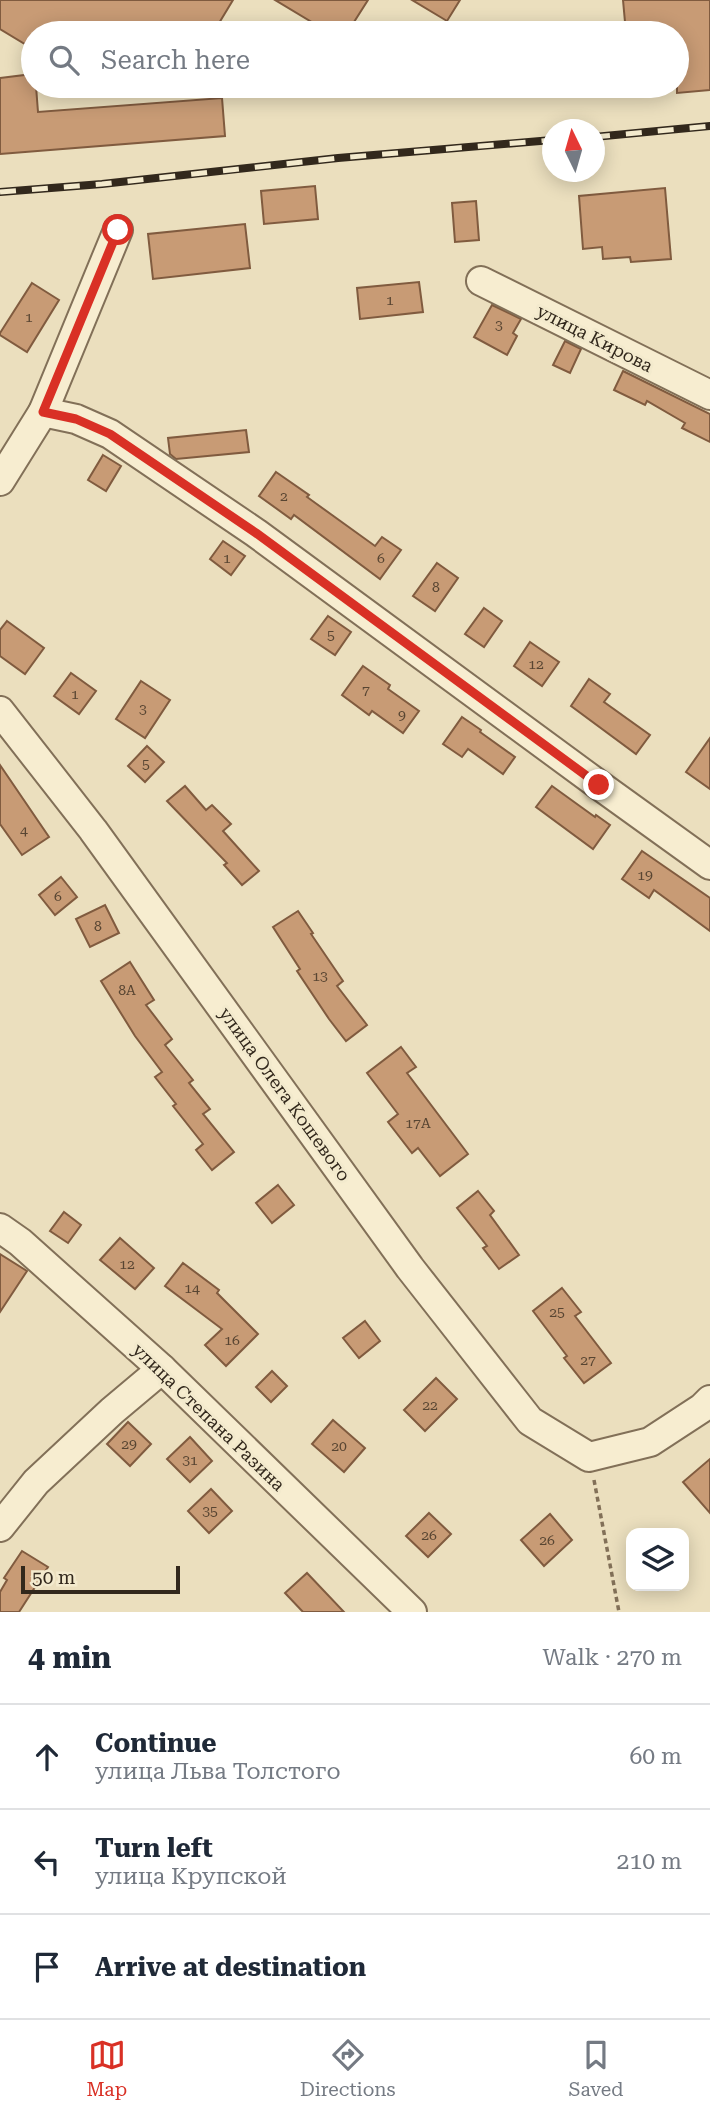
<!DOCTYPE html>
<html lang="en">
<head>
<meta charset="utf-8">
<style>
	body { margin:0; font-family:"Roboto Serif",serif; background:#f2f2f3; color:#1f2937 }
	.controls { position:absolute; right:21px; bottom:21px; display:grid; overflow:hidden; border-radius:14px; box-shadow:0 4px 18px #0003 }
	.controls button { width:63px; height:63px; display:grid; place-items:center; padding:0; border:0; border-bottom:2px solid #e0e1e3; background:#fff; color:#1f2937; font:35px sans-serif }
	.compass { position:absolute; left:542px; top:119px; width:63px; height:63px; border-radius:50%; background:#fff; box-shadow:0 4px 18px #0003; rotate:355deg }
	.scale { position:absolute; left:21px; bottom:18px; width:159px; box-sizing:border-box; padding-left:7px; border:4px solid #32281c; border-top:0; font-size:19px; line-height:24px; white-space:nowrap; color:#32281c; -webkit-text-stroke:5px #f3eacd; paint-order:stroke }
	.stop { position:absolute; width:21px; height:21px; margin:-16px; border:5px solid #d93025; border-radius:50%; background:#fff }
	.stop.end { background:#d93025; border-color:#fff; box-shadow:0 2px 7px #0008 }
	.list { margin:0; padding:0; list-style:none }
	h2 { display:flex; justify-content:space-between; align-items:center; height:91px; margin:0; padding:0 28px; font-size:30px }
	h2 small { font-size:23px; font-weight:400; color:#747a83 }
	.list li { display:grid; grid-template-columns:46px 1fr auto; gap:21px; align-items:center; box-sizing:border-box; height:105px; padding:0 28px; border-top:2px solid #e0e1e3 }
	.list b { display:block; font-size:26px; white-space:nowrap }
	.list p { margin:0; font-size:23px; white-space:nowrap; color:#747a83 }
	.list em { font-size:23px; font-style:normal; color:#747a83 }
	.icon { flex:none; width:38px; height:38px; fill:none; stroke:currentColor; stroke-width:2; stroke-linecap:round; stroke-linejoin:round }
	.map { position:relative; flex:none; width:710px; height:1612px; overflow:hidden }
	.search { position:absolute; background:#fff; box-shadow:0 4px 18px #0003; left:21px; right:21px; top:21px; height:77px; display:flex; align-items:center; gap:18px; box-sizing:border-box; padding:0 24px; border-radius:38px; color:#747a83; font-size:26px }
	.sheet { height:406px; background:#fff }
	nav { display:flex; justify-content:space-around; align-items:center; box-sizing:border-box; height:98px; border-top:2px solid #e0e1e3; background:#fff; font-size:19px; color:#747a83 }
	nav a { display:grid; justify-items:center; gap:4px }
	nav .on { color:#d93025 }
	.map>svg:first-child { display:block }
	.building { fill:#c89b75; stroke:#805b3f; stroke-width:2 }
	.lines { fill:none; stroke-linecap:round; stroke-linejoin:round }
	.minor-casing { stroke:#827058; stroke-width:32 }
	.path { stroke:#827058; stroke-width:3.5; stroke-dasharray:5 3.5; stroke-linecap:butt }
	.minor { stroke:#f7edd0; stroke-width:28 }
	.rail-casing { stroke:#32281c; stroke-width:8 }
	.rail { stroke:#f3eacd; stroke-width:5; stroke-dasharray:16; stroke-linecap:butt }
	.route { stroke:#d93025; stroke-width:9 }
	.labels { text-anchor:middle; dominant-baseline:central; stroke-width:6; stroke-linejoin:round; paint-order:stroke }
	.number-label { font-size:14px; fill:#584532 }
	.street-label { font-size:18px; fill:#32281c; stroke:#f3eacd }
</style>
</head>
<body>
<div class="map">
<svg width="710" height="1612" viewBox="0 0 710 1612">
	<rect width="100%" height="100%" fill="#ebdfbe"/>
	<!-- building -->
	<g class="building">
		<path d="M 0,0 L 233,0 L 213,33 L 33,33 L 33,49 L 0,29 Z"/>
		<path d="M 275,0 L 368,0 L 347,33 L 330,33 Z"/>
		<path d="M 412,0 L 460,0 L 447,21 Z"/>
		<path d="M 623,0 L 710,0 L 710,90 L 677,93 L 677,33 L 626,33 Z"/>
		<path d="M 33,74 L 33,86 L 36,86 L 38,112 L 222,98 L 225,136 L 0,154 L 0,78 Z"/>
		<path d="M 315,186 L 318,219 L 264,224 L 261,191 Z"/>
		<path d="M 665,188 L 671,259 L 631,262 L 630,257 L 603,259 L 602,247 L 583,249 L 579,196 Z"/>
		<path d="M 476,201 L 479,240 L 455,242 L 452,203 Z"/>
		<path d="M 245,224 L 250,268 L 153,279 L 148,234 Z"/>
		<path d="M 419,282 L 423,312 L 360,319 L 357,288 Z"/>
		<path d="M 32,283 L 59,300 L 27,352 L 0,335 L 0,333 Z"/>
		<path d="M 492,305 L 521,319 L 513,333 L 517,336 L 507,355 L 474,337 Z"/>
		<path d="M 565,341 L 581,349 L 570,373 L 553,365 Z"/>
		<path d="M 623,371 L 710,414 L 710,442 L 682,428 L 685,423 L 647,401 L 645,405 L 614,390 Z"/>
		<path d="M 246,430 L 249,452 L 176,459 L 170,454 L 168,438 Z"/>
		<path d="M 103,455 L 121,466 L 106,491 L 88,480 Z"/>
		<path d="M 276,472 L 309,495 L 307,497 L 375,546 L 382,537 L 401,550 L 380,579 L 294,515 L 291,519 L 259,496 Z"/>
		<path d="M 223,541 L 245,556 L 231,575 L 210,559 Z"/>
		<path d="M 437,563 L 458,578 L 435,611 L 413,596 Z"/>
		<path d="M 484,608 L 502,621 L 484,647 L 465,634 Z"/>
		<path d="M 328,616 L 351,632 L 335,655 L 311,639 Z"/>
		<path d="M 7,621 L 44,648 L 25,674 L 0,656 L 0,630 Z"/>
		<path d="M 530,642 L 559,662 L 542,686 L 514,666 Z"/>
		<path d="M 363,666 L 390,685 L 388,689 L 419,711 L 403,733 L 372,711 L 369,715 L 342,695 Z"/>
		<path d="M 71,673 L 96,691 L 79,714 L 54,696 Z"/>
		<path d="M 589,679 L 610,694 L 604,702 L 650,735 L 636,754 L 571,706 Z"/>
		<path d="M 141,681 L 170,700 L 145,738 L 116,719 Z"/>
		<path d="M 462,717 L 481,730 L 480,732 L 515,757 L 503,774 L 468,749 L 462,757 L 443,744 Z"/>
		<path d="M 710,738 L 710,789 L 686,772 Z"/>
		<path d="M 147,746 L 164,762 L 145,782 L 128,766 Z"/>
		<path d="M 0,765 L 49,837 L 22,855 L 0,824 Z"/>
		<path d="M 185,786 L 206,810 L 212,805 L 231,824 L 223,831 L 259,871 L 242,885 L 224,865 L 227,863 L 167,801 Z"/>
		<path d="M 552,786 L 595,817 L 596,815 L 610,825 L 593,849 L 536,807 Z"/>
		<path d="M 642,851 L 710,898 L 710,931 L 654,890 L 649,898 L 622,879 Z"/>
		<path d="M 61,877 L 77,897 L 55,915 L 39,895 Z"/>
		<path d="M 105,905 L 119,933 L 90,947 L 76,919 Z"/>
		<path d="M 298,911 L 313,933 L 311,934 L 343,981 L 337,986 L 367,1025 L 346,1041 L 329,1019 L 297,971 L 300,969 L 273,927 Z"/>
		<path d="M 130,962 L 154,1000 L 146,1005 L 172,1039 L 165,1045 L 193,1080 L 189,1083 L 210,1109 L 203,1114 L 234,1152 L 212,1170 L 196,1150 L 203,1144 L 173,1106 L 176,1104 L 155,1077 L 162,1072 L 135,1036 L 101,981 Z"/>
		<path d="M 401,1047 L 416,1067 L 407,1073 L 468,1154 L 440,1176 L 418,1148 L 412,1153 L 388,1122 L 398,1114 L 367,1073 Z"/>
		<path d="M 278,1185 L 294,1205 L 272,1223 L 256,1203 Z"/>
		<path d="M 478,1191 L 494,1211 L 490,1215 L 519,1255 L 499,1269 L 483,1248 L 487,1246 L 457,1208 Z"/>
		<path d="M 64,1212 L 81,1225 L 68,1243 L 50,1231 Z"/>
		<path d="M 120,1238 L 154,1268 L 135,1289 L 100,1260 Z"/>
		<path d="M 0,1254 L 27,1271 L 0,1312 Z"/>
		<path d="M 183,1263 L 219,1290 L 217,1293 L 258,1334 L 226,1366 L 205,1345 L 222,1329 L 165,1286 Z"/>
		<path d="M 562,1288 L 581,1312 L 575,1316 L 611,1363 L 584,1383 L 564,1358 L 567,1356 L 533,1311 Z"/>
		<path d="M 365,1321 L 380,1341 L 359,1358 L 343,1338 Z"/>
		<path d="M 272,1371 L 287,1386 L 271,1402 L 256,1387 Z"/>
		<path d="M 436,1378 L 457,1399 L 425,1431 L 404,1410 Z"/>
		<path d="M 333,1420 L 365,1448 L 344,1472 L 312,1444 Z"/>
		<path d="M 128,1422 L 151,1444 L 130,1466 L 107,1444 Z"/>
		<path d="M 190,1437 L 212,1461 L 190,1482 L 167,1459 Z"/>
		<path d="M 710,1459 L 710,1513 L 683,1482 Z"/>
		<path d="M 211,1489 L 232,1511 L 209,1533 L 188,1511 Z"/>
		<path d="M 429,1513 L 451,1534 L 428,1557 L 406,1536 Z"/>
		<path d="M 550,1514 L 572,1540 L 544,1566 L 521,1540 Z"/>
		<path d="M 22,1551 L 48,1567 L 19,1612 L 0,1612 L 0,1592 L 7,1580 L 4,1578 Z"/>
		<path d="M 307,1573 L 344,1612 L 303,1612 L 285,1593 Z"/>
	</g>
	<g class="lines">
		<!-- minor casing -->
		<g class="minor-casing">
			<g id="minor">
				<path d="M 481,281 L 710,395"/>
				<path d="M 43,412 L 76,419 L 110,434 L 256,533 L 599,785 L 710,865"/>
				<path d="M 0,481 L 43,412 L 118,230"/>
				<path d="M 0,711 L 93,830 L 410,1268 L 530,1421 L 589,1457 L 650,1442 L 702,1408 L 710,1400"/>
				<path d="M 0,1228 L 20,1242 L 162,1369 L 412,1612"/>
				<path d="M 0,1527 L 36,1482 L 112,1411 L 162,1369"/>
			</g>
		</g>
		<!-- path -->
		<path class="path" d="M 594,1480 L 619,1612"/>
		<!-- minor -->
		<use href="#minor" class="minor"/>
		<!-- rail casing -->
		<g class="rail-casing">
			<g id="rail">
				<path d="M 594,137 L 710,126"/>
				<path d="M 0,192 L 102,184 L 338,158 L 552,140"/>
			</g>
		</g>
		<!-- rail -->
		<use href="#rail" class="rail"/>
	</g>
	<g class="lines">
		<!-- route -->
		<path class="route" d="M 118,230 L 43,412 L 76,419 L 110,434 L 256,533 L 599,785"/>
	</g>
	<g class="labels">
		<!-- number labels -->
		<g class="number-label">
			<text x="390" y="300">1</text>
			<text x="29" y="317">1</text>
			<text x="499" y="325">3</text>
			<text x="284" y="496">2</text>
			<text x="227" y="558">1</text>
			<text x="381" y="558">6</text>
			<text x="436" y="587">8</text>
			<text x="331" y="635">5</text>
			<text x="536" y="664">12</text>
			<text x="366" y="690">7</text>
			<text x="75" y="694">1</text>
			<text x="143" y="709">3</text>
			<text x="402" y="715">9</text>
			<text x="146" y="764">5</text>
			<text x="24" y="830">4</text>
			<text x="645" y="875">19</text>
			<text x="58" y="896">6</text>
			<text x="98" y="926">8</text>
			<text x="320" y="976">13</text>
			<text x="127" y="990">8А</text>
			<text x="418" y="1123">17А</text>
			<text x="127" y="1264">12</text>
			<text x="192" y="1288">14</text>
			<text x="557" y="1312">25</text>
			<text x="232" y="1340">16</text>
			<text x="588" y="1360">27</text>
			<text x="430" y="1405">22</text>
			<text x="129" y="1444">29</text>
			<text x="339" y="1446">20</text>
			<text x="190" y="1460">31</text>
			<text x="210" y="1511">35</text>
			<text x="429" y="1535">26</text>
			<text x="547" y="1540">26</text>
		</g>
		<!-- street labels -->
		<g class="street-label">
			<text transform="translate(595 338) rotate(27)">улица Кирова</text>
			<text transform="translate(285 1094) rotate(54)">улица Олега Кошевого</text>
			<text transform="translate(209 1417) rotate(44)">улица Степана Разина</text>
		</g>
	</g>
</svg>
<div class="controls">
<button><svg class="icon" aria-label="layers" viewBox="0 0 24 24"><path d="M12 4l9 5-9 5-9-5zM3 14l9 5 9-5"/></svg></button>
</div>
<svg class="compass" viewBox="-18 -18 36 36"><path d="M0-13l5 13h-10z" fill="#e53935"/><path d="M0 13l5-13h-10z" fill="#747a83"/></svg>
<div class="scale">50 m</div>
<div class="stop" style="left:118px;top:230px"></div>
<div class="stop end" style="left:599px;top:785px"></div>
<div class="search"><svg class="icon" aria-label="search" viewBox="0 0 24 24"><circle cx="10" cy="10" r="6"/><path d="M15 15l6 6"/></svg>Search here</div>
</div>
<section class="sheet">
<h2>4 min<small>Walk · 270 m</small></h2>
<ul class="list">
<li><svg class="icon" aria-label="ahead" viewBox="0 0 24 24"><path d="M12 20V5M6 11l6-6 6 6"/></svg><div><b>Continue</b><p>улица Льва Толстого</p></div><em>60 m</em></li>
<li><svg class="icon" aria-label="left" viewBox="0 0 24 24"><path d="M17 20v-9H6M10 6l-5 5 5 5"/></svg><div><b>Turn left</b><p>улица Крупской</p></div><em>210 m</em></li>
<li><svg class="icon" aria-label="arrive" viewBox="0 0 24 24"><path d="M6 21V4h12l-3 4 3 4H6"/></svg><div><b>Arrive at destination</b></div></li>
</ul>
</section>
<nav>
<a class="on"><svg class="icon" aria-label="map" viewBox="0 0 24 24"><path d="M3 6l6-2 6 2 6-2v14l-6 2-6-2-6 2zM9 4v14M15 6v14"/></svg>Map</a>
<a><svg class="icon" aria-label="directions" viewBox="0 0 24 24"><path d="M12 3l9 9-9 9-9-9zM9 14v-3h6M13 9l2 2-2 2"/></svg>Directions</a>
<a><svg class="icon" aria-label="saved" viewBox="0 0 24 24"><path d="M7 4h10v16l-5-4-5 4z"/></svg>Saved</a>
</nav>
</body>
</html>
